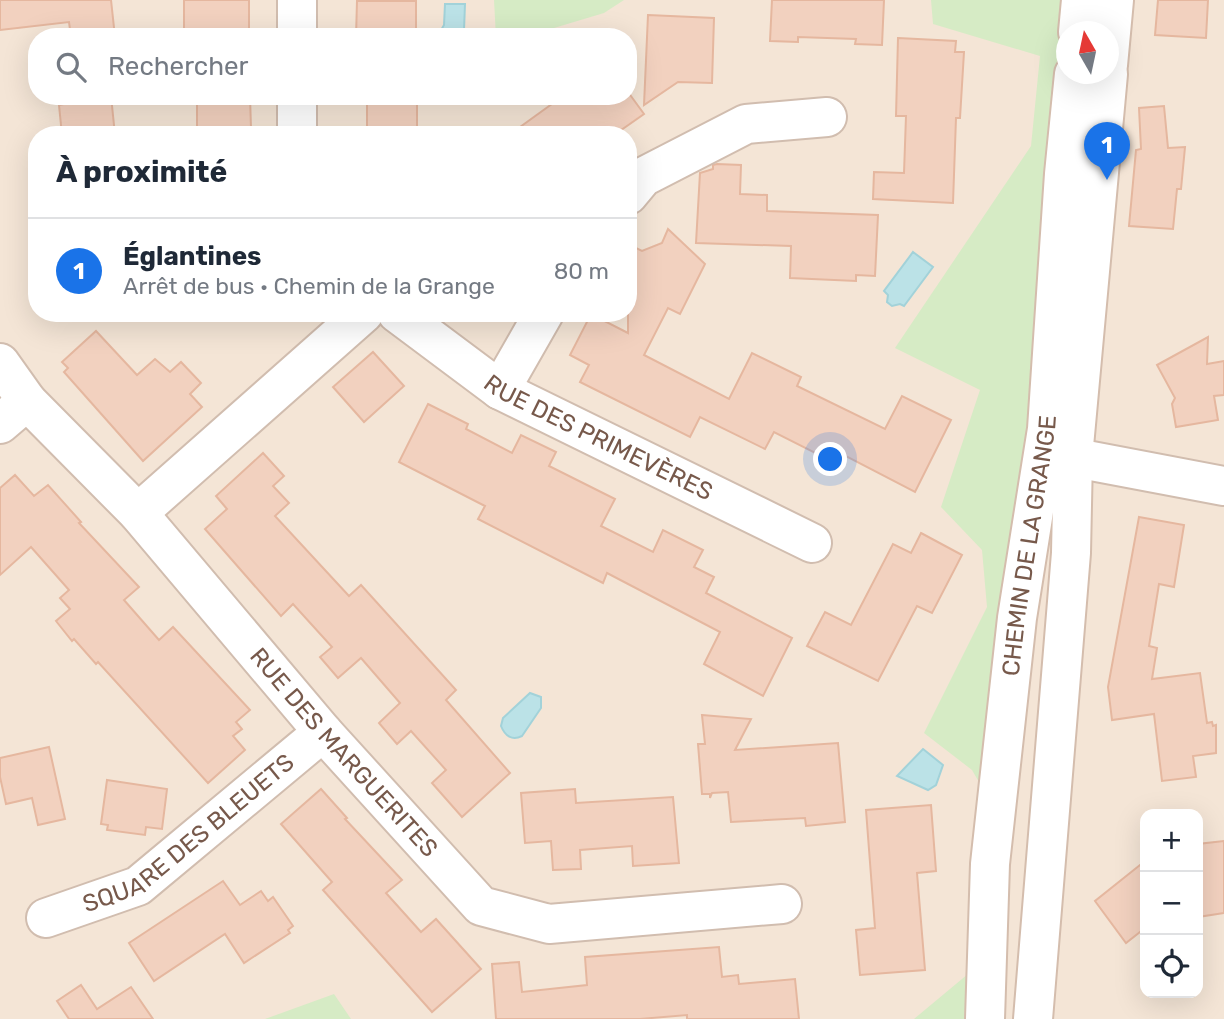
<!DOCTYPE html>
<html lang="fr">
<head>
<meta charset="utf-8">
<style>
	body { margin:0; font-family:Rubik,sans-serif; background:#f2f2f3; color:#1f2937 }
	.controls { position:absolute; right:21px; bottom:21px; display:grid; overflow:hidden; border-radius:14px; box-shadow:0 7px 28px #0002 }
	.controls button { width:63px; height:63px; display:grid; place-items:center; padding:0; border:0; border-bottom:2px solid #e0e1e3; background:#fff; color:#1f2937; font:35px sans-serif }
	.compass { position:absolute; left:1056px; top:21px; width:63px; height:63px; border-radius:50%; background:#fff; box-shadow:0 7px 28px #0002; rotate:351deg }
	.you { position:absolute; left:831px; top:460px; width:24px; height:24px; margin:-18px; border:5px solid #fff; border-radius:50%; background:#1a73e8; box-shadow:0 0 0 10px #1a73e833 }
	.badge { display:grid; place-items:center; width:46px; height:46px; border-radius:50%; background:#1a73e8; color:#fff; font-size:23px; font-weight:700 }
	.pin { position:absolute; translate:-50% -58px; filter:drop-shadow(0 2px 4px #0008) }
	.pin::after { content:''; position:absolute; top:37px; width:24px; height:21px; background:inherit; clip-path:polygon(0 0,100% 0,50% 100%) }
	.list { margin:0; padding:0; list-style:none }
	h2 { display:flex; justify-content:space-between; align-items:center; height:91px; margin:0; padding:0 28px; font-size:30px }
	h2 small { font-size:23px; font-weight:400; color:#747a83 }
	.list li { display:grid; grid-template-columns:46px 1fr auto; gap:21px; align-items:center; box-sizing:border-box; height:105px; padding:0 28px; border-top:2px solid #e0e1e3 }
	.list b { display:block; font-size:26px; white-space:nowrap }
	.list p { margin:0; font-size:23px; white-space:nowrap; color:#747a83 }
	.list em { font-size:23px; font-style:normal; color:#747a83 }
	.icon { flex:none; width:38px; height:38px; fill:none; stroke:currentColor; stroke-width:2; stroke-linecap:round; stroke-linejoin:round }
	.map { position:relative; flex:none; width:1224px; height:1019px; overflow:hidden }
	.search { position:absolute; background:#fff; box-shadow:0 7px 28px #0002; left:28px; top:28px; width:609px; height:77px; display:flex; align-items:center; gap:18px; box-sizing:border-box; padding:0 24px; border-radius:28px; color:#747a83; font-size:26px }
	.panel { position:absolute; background:#fff; box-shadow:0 7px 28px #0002; left:28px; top:126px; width:609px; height:196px; border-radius:28px }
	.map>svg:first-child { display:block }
	.residential { fill:#f4e5d6; fill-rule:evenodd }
	.green { fill:#d6ebc5 }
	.water { fill:#bbe2e7; stroke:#a2d2d9; stroke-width:2 }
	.building { fill:#f2d1bf; stroke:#e5b79f; stroke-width:2 }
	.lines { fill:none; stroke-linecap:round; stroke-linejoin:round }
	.street-casing { stroke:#d1bdaf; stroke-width:42 }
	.secondary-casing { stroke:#d4bdad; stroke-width:42 }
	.street { stroke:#fff; stroke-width:38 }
	.secondary { stroke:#fff; stroke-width:38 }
	.labels { text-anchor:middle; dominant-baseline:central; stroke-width:7; stroke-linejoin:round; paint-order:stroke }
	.street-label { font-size:24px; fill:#77594b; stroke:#fff8ee }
</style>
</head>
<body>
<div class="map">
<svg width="1224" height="1019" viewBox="0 0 1224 1019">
	<rect width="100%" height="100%" fill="#fdf3e8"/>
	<!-- residential -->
	<path class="residential" d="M 0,0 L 1224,0 L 1224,1019 L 0,1019 ZM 1066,32 L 1108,32 L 1108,74 L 1066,74 ZM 37,37 L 628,37 L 628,96 L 37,96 ZM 37,135 L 628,135 L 628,313 L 37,313 ZM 1145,814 L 1198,814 L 1198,993 L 1145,993 Z"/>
	<!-- green -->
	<g class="green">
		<path d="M 494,0 L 624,0 L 604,13 L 524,37 L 496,37 Z"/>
		<path d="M 931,0 L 1064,0 L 1030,416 L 983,789 L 972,770 L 924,733 L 987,607 L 982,550 L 941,507 L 980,390 L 895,348 L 1031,146 L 1040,56 L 933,24 Z"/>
		<path d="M 968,974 L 964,1019 L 914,1019 Z"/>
		<path d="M 334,994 L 351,1019 L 265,1019 Z"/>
	</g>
	<!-- water -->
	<g class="water">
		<path d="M 445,4 L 465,4 L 464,30 L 458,37 L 437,37 L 444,25 Z"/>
		<path d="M 913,252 L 933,267 L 904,306 L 900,304 L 892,306 L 887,302 L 888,295 L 884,291 Z"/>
		<path d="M 530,693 L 541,697 L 541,708 L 522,736 C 512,741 505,736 501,726 L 503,718 Z"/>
		<path d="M 923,749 L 943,765 L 936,785 L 928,790 L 897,776 Z"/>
	</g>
	<!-- building -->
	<g class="building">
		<path d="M 0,0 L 111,0 L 115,37 L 71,37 L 69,22 L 0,30 Z"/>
		<path d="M 184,0 L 249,0 L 249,33 L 230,33 L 230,37 L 184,37 Z"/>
		<path d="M 772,0 L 884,0 L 882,45 L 855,44 L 856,39 L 798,37 L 798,42 L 770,41 Z"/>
		<path d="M 1158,0 L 1208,0 L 1206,38 L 1155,35 Z"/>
		<path d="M 357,1 L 416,1 L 416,37 L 356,37 Z"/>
		<path d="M 648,15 L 714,18 L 712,83 L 678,82 L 644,105 Z"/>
		<path d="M 898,38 L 956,41 L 955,52 L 964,52 L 960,118 L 956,118 L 953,203 L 873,199 L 874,172 L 904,173 L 906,116 L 896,116 Z"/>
		<path d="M 628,92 L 644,114 L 614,135 L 509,135 L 563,96 L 628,96 Z"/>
		<path d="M 63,96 L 111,96 L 115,135 L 62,135 L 59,105 L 64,104 Z"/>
		<path d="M 197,96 L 250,96 L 251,128 L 245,129 L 245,135 L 197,135 Z"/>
		<rect x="367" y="96" width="50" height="39"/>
		<path d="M 1164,106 L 1168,148 L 1185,147 L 1181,189 L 1177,189 L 1173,229 L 1129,226 L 1136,150 L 1141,149 L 1139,108 Z"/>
		<path d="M 717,164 L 741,165 L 740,194 L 767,195 L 767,211 L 878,215 L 875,276 L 856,275 L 856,281 L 790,278 L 791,246 L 696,243 L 700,173 L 713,169 L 713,165 Z"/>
		<path d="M 668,229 L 705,264 L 680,314 L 668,308 L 644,355 L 729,399 L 752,353 L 801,377 L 797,386 L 885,429 L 902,396 L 951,420 L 915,492 L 846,456 L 841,466 L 774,432 L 765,449 L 700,417 L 690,437 L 580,382 L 589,365 L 570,355 L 591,314 L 628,333 L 628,244 L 642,251 L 662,243 Z"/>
		<path d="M 96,331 L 137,375 L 155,359 L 170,372 L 181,362 L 201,383 L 190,394 L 202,407 L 143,461 L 64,372 L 68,368 L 62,362 Z"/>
		<path d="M 1208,337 L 1207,364 L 1224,361 L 1224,395 L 1214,396 L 1218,420 L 1176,427 L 1172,404 L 1175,398 L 1157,365 Z"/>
		<path d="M 373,352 L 404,386 L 364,422 L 333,387 Z"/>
		<path d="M 428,404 L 468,424 L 466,429 L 512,453 L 521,435 L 556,452 L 549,466 L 615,499 L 601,526 L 653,552 L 663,530 L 703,550 L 694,567 L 714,577 L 706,593 L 792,638 L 763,696 L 704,664 L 720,632 L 607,573 L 603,583 L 478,519 L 485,506 L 399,462 Z"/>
		<path d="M 263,453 L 284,476 L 273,486 L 289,503 L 275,516 L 349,596 L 361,585 L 456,690 L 446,700 L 510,773 L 462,817 L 432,783 L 446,770 L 411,731 L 397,744 L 379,723 L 400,703 L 361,658 L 338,678 L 320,657 L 332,647 L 293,604 L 281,616 L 205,529 L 227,509 L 216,496 Z"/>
		<path d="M 15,475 L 34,496 L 48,485 L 81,522 L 79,523 L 139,587 L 124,600 L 159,640 L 173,627 L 250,710 L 236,722 L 242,729 L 233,736 L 245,750 L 208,783 L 98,662 L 96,664 L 74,639 L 72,641 L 56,621 L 70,609 L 60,598 L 69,590 L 31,547 L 0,575 L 0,488 Z"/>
		<path d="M 1139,517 L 1184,525 L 1174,587 L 1159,584 L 1149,646 L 1157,648 L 1152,679 L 1200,673 L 1207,723 L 1212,722 L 1213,726 L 1216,725 L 1216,753 L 1193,756 L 1196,777 L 1162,781 L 1154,714 L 1112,720 L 1108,687 Z"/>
		<path d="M 921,533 L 962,555 L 932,613 L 917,606 L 878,681 L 807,646 L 825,612 L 851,625 L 893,544 L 911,553 Z"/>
		<path d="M 702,715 L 751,719 L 735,750 L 838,743 L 845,822 L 806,826 L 805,818 L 731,822 L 728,792 L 712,793 L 710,798 L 710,794 L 702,794 L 698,744 L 705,744 Z"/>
		<path d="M 49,747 L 65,819 L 38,825 L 32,798 L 6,804 L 0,777 L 0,758 Z"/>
		<path d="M 107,780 L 167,789 L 162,829 L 146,827 L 145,835 L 107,830 L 108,825 L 101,824 Z"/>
		<path d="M 321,789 L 347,818 L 345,819 L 402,880 L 386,893 L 421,932 L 436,919 L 481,969 L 432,1012 L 323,890 L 332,882 L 281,824 Z"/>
		<path d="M 575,789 L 576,803 L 673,797 L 679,863 L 633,866 L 632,846 L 580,850 L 581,869 L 553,870 L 551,841 L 525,843 L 521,793 Z"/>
		<path d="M 931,805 L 936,871 L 917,873 L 925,970 L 860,975 L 856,930 L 875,928 L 866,810 Z"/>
		<path d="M 1224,841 L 1224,913 L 1198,917 L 1198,844 Z"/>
		<path d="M 1145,861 L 1145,928 L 1126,943 L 1095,901 Z"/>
		<path d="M 223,881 L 240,905 L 261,891 L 268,901 L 273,897 L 293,926 L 288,930 L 290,933 L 244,963 L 225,934 L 154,981 L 129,943 Z"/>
		<path d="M 719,947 L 722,977 L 738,975 L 739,984 L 795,979 L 799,1019 L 687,1019 L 687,1015 L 640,1019 L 496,1019 L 492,964 L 519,962 L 522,992 L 587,985 L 585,957 Z"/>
		<path d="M 81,985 L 97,1009 L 131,987 L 153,1019 L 69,1019 L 57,1001 Z"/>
	</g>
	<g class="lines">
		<!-- street casing -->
		<g class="street-casing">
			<g id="street">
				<path d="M 297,0 L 297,37"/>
				<path d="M 297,96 L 297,135"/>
				<path d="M 628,195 L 643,177 L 746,124 L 827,117"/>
				<path id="s1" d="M 397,313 L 500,390 L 812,543"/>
				<path d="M 0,363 L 27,401"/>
				<path d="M 500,390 L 544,313"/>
				<path id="s2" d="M 0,424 L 27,401 L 138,513 L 323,732 L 481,906 L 549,924 L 782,904"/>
				<path d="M 1044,452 L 1224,486"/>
				<path d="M 138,513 L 364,313"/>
				<path id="s3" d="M 46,918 L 138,886 L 323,732"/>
			</g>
		</g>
		<!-- secondary casing -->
		<g class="secondary-casing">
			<g id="secondary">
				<path d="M 1078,32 L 1081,0"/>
				<path d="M 1108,65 L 1114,0"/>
				<path id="s4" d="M 985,1019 L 990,864 L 1017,618 L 1047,429 L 1064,174 L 1074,74"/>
				<path d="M 1033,1019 L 1071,553 L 1073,457 L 1108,74"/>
			</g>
		</g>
		<!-- street -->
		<use href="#street" class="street"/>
		<!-- secondary -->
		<use href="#secondary" class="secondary"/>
	</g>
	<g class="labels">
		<!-- street labels -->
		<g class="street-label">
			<text stroke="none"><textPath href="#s1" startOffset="238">RUE DES PRIMEVÈRES</textPath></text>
			<text stroke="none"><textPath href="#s4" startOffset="476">CHEMIN DE LA GRANGE</textPath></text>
			<text stroke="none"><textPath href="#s2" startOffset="509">RUE DES MARGUERITES</textPath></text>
			<text stroke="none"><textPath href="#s3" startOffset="168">SQUARE DES BLEUETS</textPath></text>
		</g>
	</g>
</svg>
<div class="controls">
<button>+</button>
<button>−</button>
<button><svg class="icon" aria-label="locate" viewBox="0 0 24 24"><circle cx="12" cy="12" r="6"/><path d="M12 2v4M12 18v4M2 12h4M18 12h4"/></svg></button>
</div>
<svg class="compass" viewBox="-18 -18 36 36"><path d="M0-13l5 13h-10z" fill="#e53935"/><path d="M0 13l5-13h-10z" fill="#747a83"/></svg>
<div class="you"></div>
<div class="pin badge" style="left:1107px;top:180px">1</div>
<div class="search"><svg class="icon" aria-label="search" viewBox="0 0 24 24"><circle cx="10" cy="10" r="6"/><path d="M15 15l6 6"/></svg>Rechercher</div>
<section class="panel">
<h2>À proximité<small></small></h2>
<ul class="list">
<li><span class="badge">1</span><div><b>Églantines</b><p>Arrêt de bus · Chemin de la Grange</p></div><em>80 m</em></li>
</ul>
</section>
</div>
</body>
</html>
